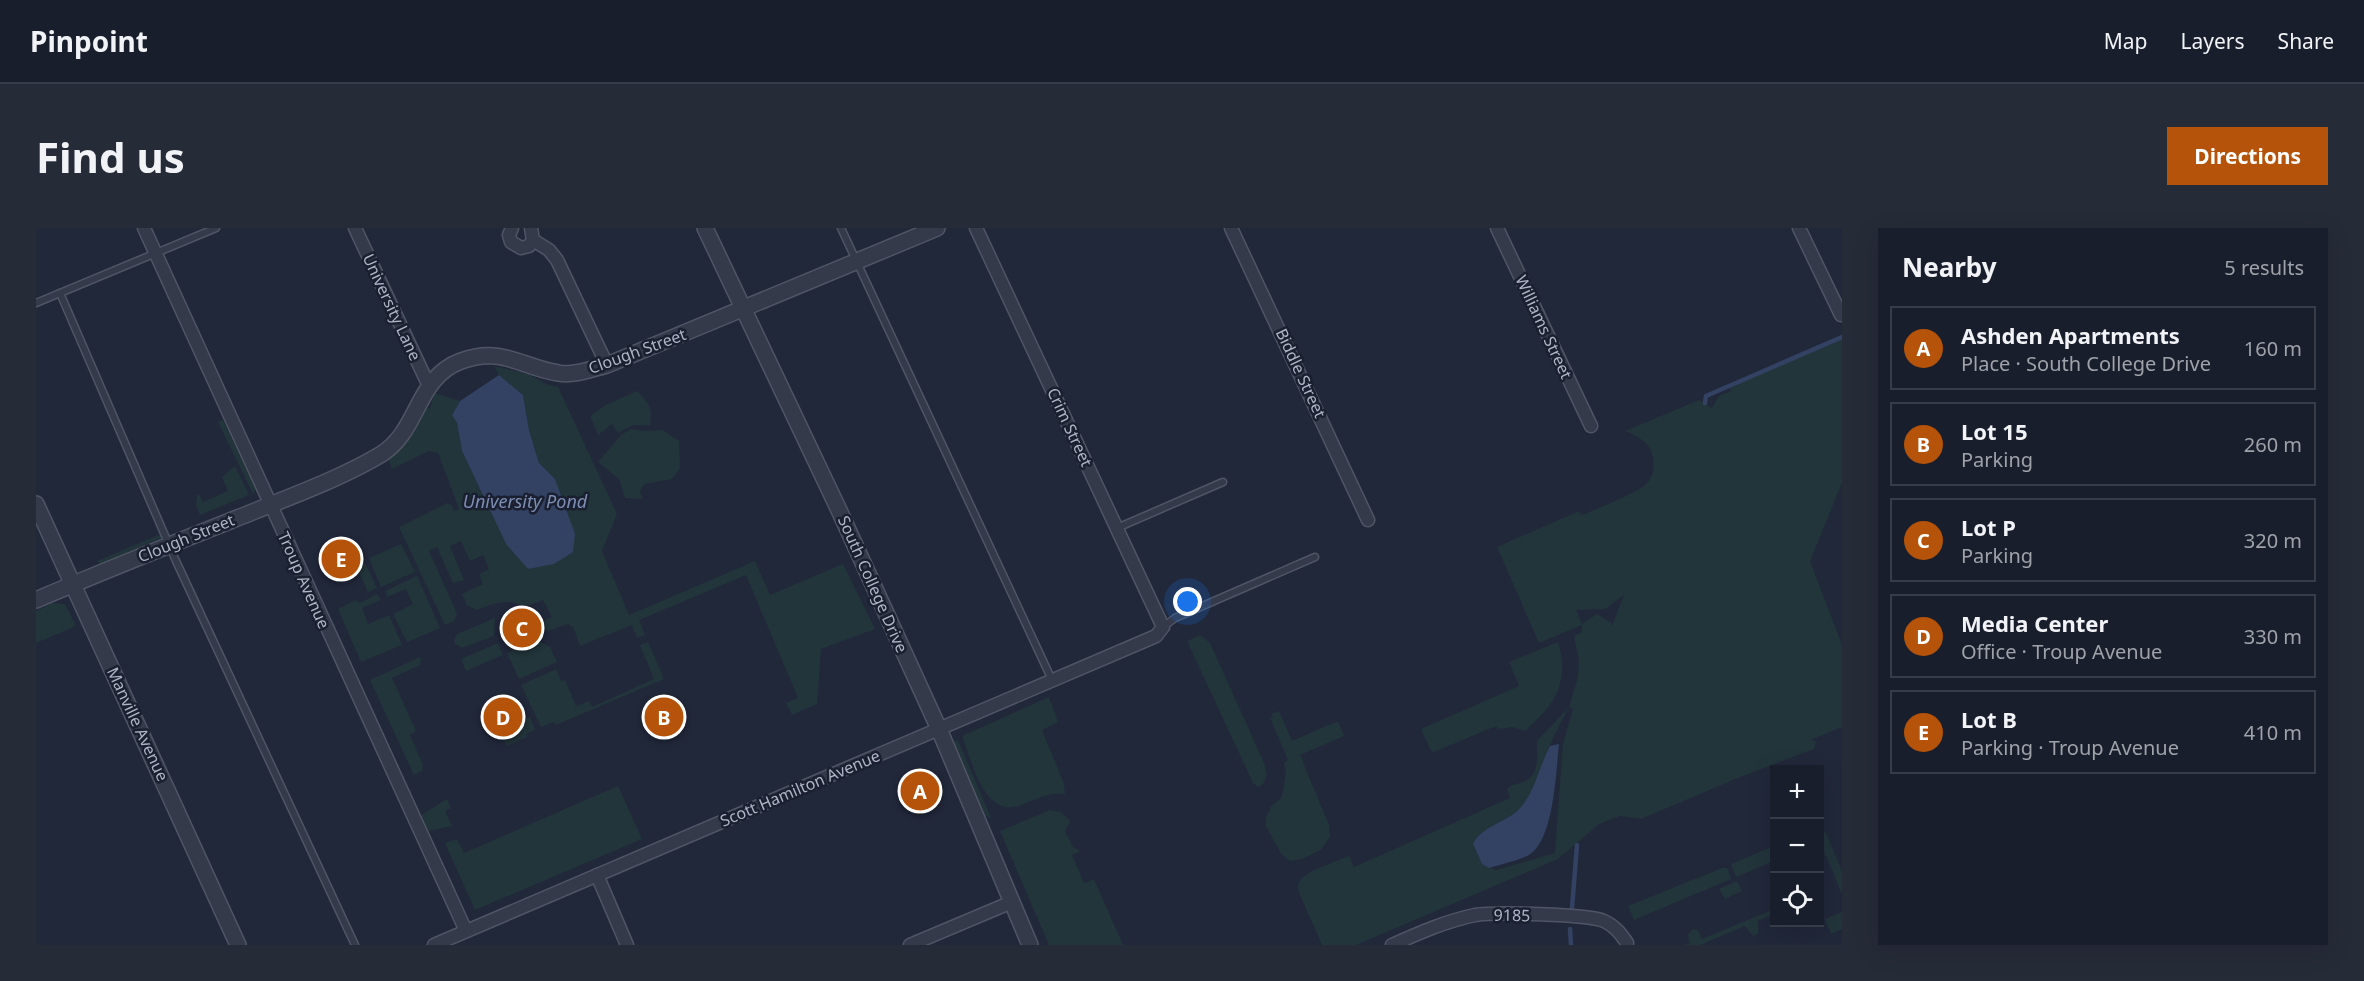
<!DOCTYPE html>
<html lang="en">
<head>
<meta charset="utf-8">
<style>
	body { margin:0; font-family:"Noto Sans",sans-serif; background:#262b38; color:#f1f3f6 }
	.controls { position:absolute; right:18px; bottom:18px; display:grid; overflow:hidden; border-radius:0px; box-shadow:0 6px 24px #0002 }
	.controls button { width:54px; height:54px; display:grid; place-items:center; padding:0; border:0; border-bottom:2px solid #373c48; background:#191e2c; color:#f1f3f6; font:30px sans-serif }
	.you { position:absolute; left:1152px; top:374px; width:21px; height:21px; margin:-15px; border:4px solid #fff; border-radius:50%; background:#1a73e8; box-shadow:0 0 0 9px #1a73e833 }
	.badge { display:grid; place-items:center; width:39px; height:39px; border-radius:50%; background:#b45309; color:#fff; font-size:20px; font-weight:700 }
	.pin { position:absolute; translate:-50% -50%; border:3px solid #fff; box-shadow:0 2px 6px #0006 }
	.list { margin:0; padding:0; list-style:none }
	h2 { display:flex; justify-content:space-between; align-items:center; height:78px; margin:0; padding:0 24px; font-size:26px }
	h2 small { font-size:20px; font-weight:400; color:#9fa2a9 }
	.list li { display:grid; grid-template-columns:39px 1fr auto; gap:18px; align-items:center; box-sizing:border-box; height:84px; margin:0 12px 12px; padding:0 12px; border:2px solid #373c48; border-radius:0px }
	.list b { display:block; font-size:22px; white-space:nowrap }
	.list p { margin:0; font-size:20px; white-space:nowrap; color:#9fa2a9 }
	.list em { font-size:20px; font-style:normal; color:#9fa2a9 }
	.icon { flex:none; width:33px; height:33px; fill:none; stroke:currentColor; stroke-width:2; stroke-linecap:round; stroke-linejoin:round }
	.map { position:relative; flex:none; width:1806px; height:717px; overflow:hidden; border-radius:0px }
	header { display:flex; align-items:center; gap:36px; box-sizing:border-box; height:84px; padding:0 30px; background:#191e2c; border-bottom:2px solid #373c48 }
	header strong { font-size:28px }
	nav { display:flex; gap:33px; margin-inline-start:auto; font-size:21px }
	.intro { display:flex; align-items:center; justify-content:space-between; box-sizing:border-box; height:144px; padding:0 36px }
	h1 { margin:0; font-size:42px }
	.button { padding:15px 27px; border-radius:0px; background:#b45309; color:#fff; font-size:21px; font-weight:700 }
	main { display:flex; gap:36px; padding:0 36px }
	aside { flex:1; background:#191e2c; border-radius:0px; box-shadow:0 6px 24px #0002 }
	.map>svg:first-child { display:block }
	.green { fill:#22353b; fill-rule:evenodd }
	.water { fill:#334162 }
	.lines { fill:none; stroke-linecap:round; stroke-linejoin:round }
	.stream { stroke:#334162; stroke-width:4.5 }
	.service-casing { stroke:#4f5565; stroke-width:9 }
	.minor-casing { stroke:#4f5565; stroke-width:15 }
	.tertiary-casing { stroke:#4f5565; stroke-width:18 }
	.service { stroke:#343a4a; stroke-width:6 }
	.minor { stroke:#343a4a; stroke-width:12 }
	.tertiary { stroke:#343a4a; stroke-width:15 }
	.labels { text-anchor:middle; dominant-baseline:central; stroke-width:5; stroke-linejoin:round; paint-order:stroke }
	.street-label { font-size:16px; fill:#afb5c7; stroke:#1a202f }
	.water-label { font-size:18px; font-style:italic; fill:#7d8db4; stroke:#1a202f }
</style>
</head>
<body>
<header>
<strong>Pinpoint</strong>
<nav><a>Map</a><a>Layers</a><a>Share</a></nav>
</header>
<div class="intro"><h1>Find us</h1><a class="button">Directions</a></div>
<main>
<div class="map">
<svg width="1806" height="717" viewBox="0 0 1806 717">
	<rect width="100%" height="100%" fill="#21283a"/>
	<!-- green -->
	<g class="green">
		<path d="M 1806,109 L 1806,255 L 1774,333 L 1806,417 L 1806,499 L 1774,512 L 1780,513 L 1778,521 L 1704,549 L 1605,591 L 1584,588 L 1563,596 L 1522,631 L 1320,717 L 1286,717 L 1264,667 C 1262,662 1261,657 1264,653 C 1269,643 1302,633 1313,628 L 1318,639 L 1474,570 L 1471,561 C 1476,556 1478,557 1484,555 C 1505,549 1501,529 1501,513 L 1533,479 L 1542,449 L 1543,433 L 1538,408 L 1546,404 L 1546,397 L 1503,415 L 1461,319 L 1543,283 L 1546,287 C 1560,281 1599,266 1609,257 C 1622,246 1620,221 1606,212 C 1601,208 1595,206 1589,203 L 1663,172 L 1676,180 L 1683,168 L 1695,163 L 1693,159 ZM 1588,367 L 1576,398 L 1575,395 L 1561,386 L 1546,396 L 1540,382 L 1569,381 ZM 1533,479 L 1537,481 L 1527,516 L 1519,625 L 1461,642 C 1445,639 1443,629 1437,616 C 1446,598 1470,594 1484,580 C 1499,563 1503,541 1512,521 C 1518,507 1526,493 1533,479 Z"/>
		<path d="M 458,138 L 492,146 L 512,157 L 522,159 L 581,286 L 566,323 L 593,387 L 719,333 L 734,367 L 807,336 L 839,401 L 785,421 L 781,476 L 756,487 L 750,475 L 762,470 L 710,347 L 603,392 L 609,407 L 601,410 L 596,397 L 544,418 L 537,399 L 532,396 L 512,403 L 508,400 L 505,394 L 516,389 L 507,372 L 488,379 C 470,369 458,376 441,382 L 431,377 L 426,366 L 447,356 L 443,346 L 453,341 L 447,327 L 434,333 L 425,313 L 414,318 L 428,352 L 417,355 L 401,319 L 393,323 L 419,381 L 421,387 L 418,393 L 409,397 L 363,299 L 411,275 L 416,277 L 418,283 L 423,281 L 402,225 L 393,223 L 356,241 L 351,229 L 387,181 L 394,180 L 399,165 L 424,173 L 416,187 L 421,195 L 426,223 L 470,316 L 519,251 L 503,235 L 493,202 L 487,167 L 463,147 Z"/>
		<path d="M 601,163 C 613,175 617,181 614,197 L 597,197 L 582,205 L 576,196 L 562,207 L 554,188 L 570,177 Z"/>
		<path d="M 187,192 L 218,258 L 219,263 L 217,266 L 182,194 Z"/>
		<path d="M 595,201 L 607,203 L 626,202 L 643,213 L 644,240 L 636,251 L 609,256 L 604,262 L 606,271 L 589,270 L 583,251 L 562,234 L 585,207 Z"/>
		<path d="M 199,238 L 213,267 L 164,287 L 160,277 L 161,267 L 163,266 L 167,274 L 192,263 L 186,249 Z"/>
		<path d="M 125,306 L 125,310 L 64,336 L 61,333 Z"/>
		<path d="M 365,316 L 379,344 L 345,359 L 333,330 Z"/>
		<path d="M 329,335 L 341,360 L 332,364 L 323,345 L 317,348 L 314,343 Z"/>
		<path d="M 381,348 L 404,400 L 371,414 L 357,386 L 377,376 L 370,361 L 351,369 L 349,363 Z"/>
		<path d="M 341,366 L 345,372 L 326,380 L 332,396 L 353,387 L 366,417 L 325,434 L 302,381 L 319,372 L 324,375 Z"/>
		<path d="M 17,375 L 29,376 L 40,398 L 0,415 L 0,383 Z"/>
		<path d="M 459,390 L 458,408 L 426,420 L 419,416 L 418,412 L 421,406 Z"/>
		<path d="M 1164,407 L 1174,415 L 1228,535 L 1231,547 L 1227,556 L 1222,559 L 1217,555 L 1151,413 Z"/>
		<path d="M 501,412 L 514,419 L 521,434 L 483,451 L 471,425 Z"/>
		<path d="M 612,414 L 628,451 L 520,497 L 518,494 L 505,499 L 485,457 L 520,441 L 525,453 L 529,452 L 540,478 L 553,473 L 556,479 L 618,451 L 604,417 Z"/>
		<path d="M 1522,414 C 1534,454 1519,477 1489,503 L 1476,499 L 1462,501 L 1460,498 L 1398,524 L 1395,523 L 1385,501 L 1483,458 L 1473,434 Z"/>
		<path d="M 462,415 L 467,427 L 430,443 L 425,431 Z"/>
		<path d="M 382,430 L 385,430 L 384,437 L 356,450 L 380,503 L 374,507 L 387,537 L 386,543 L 378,547 L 334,452 Z"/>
		<path d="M 1013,469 L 1022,494 L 1006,502 L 1028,556 L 1029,566 C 1013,564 1000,571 985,577 C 948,592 936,533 926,508 Z"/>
		<path d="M 1243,483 L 1256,513 L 1302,493 L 1308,508 L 1264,527 L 1293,597 L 1294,609 L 1285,622 L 1266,631 L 1254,633 L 1245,626 L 1230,598 L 1230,590 L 1235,578 L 1245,570 L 1247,564 L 1250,545 L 1248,535 L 1252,532 L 1234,490 L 1237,489 L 1235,486 Z"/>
		<path d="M 494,489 L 499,502 L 490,506 L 491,509 L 470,518 L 464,503 Z"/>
		<path d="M 922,512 L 955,590 L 948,587 L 919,517 L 918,513 Z"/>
		<path d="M 582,558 L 606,611 L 439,682 L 409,615 L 421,611 L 428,625 Z"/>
		<path d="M 411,571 L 415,580 L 409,583 L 416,598 L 393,603 L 385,587 Z"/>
		<path d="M 1014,582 L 1025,584 L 1034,593 L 1029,603 L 1037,619 L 1044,623 L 1036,627 L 1048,655 L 1058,651 L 1087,717 L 1013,717 L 964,603 Z"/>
		<path d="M 1789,603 L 1806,643 L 1806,666 L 1785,616 Z"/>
		<path d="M 1738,618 L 1738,633 L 1700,649 L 1695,636 Z"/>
		<path d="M 1686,640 L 1691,640 L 1695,651 L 1598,692 L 1592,678 Z"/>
		<path d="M 1701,653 L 1706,663 L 1689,671 L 1683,661 Z"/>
		<path d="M 1738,681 L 1738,686 L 1722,693 L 1722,706 L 1717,708 L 1709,698 L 1664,717 L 1649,717 L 1654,715 L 1652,707 L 1657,701 L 1662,702 L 1666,711 Z"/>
		<path d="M 1806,684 L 1806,701 L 1795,706 L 1789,691 Z"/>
	</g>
	<!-- water -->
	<g class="water">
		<path d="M 463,147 L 487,167 L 493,202 L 503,235 L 519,251 L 539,306 L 537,324 L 518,336 L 492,341 L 470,316 L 426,223 L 421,195 L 416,187 L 424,173 Z"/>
		<path d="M 1523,516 C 1520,543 1518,612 1493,627 C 1481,633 1465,636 1453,640 L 1446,636 L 1437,616 C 1446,597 1471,595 1485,579 C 1500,561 1503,538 1514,518 Z"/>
	</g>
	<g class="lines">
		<!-- stream -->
		<g class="stream">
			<path d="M 1669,175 L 1670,168 L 1806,109"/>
			<path d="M 1536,680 L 1541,617"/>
			<path d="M 1534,701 L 1535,717"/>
		</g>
		<!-- service casing -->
		<g class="service-casing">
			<g id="service">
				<path d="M 805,0 L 1016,452"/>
				<path d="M 24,65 L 140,333 L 319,717"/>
				<path d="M 0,75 L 180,0"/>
				<path d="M 1081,300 L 1187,254"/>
				<path d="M 1127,399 L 1139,390 L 1279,329"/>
			</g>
		</g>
		<!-- minor casing -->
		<g class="minor-casing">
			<g id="minor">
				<path d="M 108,0 L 430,703"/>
				<path d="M 319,0 L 393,158"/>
				<path d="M 476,0 L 473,7 L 475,14 L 485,20 L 493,18 L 497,12 L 495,0"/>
				<path d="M 1195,0 L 1332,292"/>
				<path d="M 1461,0 L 1555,198"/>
				<path d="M 1763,0 L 1805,87"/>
				<path d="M 497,12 L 513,22 L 521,32 L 571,137"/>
				<path d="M 561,647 L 591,717"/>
				<path d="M 398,717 L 1120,408 L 1127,399 L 940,0"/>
				<path d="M 874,717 L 976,674"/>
				<path d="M 1356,717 C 1383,705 1410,693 1439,687 C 1458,684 1552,686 1568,693 C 1579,698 1585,706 1591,715"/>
			</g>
		</g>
		<!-- tertiary casing -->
		<g class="tertiary-casing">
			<g id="tertiary">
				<path d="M 669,0 L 802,280 L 903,501 L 994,717"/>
				<path d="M 0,276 L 202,717"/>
				<path d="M 0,372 C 72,341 146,312 219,283 C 261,266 305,250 344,227 C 384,203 379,150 425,133 C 466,118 485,139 522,145 C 538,148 555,141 571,137 L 901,0"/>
			</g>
		</g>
		<!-- service -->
		<use href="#service" class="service"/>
		<!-- minor -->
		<use href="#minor" class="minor"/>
		<!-- tertiary -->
		<use href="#tertiary" class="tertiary"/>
	</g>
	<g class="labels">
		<!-- street labels -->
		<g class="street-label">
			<text transform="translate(356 79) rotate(65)">University Lane</text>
			<text transform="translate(1508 99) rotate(65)">Williams Street</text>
			<text transform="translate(601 123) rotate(-20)">Clough Street</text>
			<text transform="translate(1265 145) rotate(65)">Biddle Street</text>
			<text transform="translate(1034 199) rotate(65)">Crim Street</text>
			<text transform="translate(150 310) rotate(-22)">Clough Street</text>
			<text transform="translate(268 352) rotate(66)">Troup Avenue</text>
			<text transform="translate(837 356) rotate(66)">South College Drive</text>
			<text transform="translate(102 496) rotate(65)">Manville Avenue</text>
			<text transform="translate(764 560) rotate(-23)">Scott Hamilton Avenue</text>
			<text transform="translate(1476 687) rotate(1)">9185</text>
		</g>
		<!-- water labels -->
		<g class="water-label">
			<text x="489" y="273">University Pond</text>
		</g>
	</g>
</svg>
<div class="controls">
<button>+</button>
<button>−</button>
<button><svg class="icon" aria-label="locate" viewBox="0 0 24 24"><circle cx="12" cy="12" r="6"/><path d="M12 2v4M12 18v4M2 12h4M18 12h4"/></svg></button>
</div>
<div class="you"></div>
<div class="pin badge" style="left:884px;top:563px">A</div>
<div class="pin badge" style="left:628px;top:489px">B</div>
<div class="pin badge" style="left:486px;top:400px">C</div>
<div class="pin badge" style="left:467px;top:489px">D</div>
<div class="pin badge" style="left:305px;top:331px">E</div>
</div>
<aside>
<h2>Nearby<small>5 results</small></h2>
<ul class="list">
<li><span class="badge">A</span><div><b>Ashden Apartments</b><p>Place · South College Drive</p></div><em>160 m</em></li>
<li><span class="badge">B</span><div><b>Lot 15</b><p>Parking</p></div><em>260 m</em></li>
<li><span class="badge">C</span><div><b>Lot P</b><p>Parking</p></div><em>320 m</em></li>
<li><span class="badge">D</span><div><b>Media Center</b><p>Office · Troup Avenue</p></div><em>330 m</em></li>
<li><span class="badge">E</span><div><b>Lot B</b><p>Parking · Troup Avenue</p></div><em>410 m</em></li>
</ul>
</aside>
</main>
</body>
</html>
